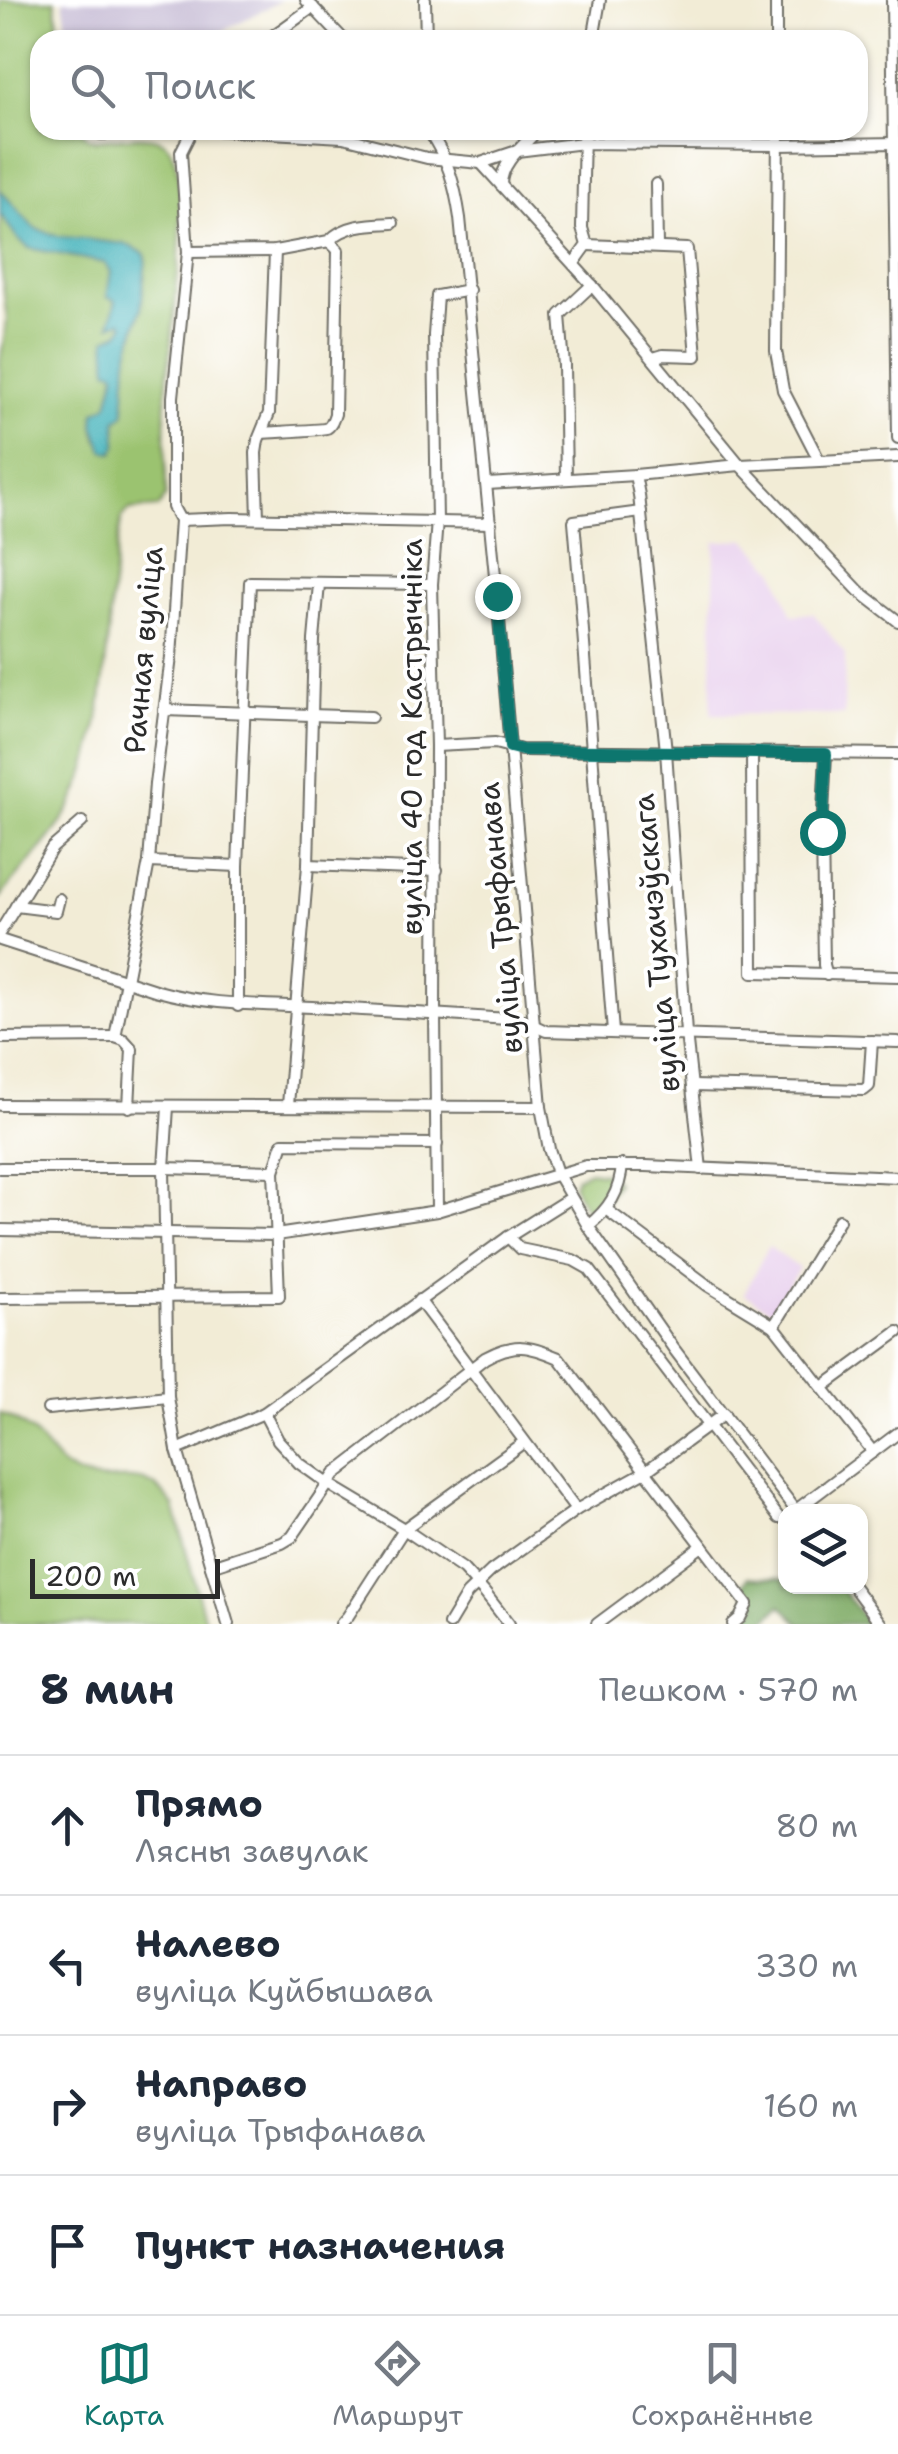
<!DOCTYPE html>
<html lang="ru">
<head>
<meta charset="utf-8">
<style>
	body { margin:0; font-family:"Shantell Sans",sans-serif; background:#f2f2f3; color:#1f2937 }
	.controls { position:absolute; right:30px; bottom:30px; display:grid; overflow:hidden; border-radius:20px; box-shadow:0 2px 8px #0004 }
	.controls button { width:90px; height:90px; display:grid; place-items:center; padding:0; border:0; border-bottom:2px solid #e0e1e3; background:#fff; color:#1f2937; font:50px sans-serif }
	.scale { position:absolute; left:30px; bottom:25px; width:190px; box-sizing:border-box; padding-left:10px; border:5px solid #2b2b2b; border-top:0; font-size:28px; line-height:35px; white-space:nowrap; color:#2b2b2b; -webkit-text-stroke:8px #fff; paint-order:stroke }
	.stop { position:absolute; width:30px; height:30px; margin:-22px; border:8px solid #0f766e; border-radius:50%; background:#fff }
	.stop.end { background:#0f766e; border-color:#fff; box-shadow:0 2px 10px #0008 }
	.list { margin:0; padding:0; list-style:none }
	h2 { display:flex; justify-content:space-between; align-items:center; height:130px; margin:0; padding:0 40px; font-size:42px }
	h2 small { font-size:32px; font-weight:400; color:#747a83 }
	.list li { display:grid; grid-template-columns:65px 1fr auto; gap:30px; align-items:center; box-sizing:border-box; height:140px; padding:0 40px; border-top:2px solid #e0e1e3 }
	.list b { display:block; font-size:38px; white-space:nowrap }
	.list p { margin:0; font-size:32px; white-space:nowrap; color:#747a83 }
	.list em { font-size:32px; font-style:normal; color:#747a83 }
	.icon { flex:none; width:55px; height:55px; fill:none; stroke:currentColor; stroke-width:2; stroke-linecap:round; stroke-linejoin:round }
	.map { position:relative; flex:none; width:898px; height:1624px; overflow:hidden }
	.search { position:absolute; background:#fff; box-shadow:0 2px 8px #0004; left:30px; right:30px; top:30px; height:110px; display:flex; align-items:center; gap:25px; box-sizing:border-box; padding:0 35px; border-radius:30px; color:#747a83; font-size:38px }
	.sheet { height:690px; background:#fff }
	nav { display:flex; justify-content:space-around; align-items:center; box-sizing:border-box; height:140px; border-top:2px solid #e0e1e3; background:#fff; font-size:28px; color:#747a83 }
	nav a { display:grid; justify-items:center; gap:5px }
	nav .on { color:#0f766e }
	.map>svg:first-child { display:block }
	.built { fill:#e9d2ee }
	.industrial { fill:#c9bfd7 }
	.green { fill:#9bc36f; stroke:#63774d; stroke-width:2.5 }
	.forest { fill:#7ca962; stroke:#546a46; stroke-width:2.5 }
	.water { fill:#41b1b9; stroke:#366e72; stroke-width:2.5 }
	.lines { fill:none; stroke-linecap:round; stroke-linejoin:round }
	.minor-casing { stroke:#716f67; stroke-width:14 }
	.minor { stroke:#fff; stroke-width:10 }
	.route { stroke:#0f766e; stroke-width:12 }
	.labels { text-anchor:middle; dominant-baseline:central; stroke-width:8; stroke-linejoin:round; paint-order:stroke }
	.street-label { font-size:30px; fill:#2b2b2b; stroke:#fff }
</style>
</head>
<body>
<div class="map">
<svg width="898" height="1624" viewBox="0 0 898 1624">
	<rect width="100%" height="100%" fill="#fff"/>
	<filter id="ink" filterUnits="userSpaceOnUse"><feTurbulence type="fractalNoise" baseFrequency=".01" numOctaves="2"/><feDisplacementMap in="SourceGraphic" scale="20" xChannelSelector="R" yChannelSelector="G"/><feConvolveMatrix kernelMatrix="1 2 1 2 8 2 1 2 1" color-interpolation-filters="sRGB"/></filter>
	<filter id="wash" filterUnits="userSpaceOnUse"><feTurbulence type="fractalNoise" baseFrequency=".0048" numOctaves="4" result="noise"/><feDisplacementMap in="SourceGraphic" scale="40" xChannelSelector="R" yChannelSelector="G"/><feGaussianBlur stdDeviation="2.25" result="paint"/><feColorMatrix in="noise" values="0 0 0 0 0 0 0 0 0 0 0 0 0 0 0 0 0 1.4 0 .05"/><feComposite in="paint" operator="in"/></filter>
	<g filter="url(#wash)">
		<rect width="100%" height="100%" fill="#f2ecd6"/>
		<!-- built -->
		<g class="built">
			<path d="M 746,539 L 775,570 L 792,615 L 813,613 L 845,654 L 844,715 L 711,714 L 715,542 Z"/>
			<path d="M 768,1246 L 799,1268 L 772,1311 L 744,1294 Z"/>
		</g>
		<!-- industrial -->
		<path class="industrial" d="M 63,0 L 282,0 L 206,40 L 69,40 Z"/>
		<!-- green -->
		<g class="green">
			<path d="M 0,0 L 55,0 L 60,40 L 40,40 L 40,130 L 81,130 L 88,138 L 96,140 C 113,139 150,132 164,142 C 198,167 170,338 167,381 C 164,420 166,458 166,496 L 159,507 L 130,510 L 122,517 C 103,608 114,732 67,813 C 49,844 21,869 0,898 L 0,361 L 7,321 L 0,256 L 0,214 L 29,248 L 106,263 C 119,281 116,303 112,324 L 121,321 L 125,324 L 120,332 L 116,371 L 108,405 L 95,412 L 94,425 L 98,440 L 117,445 L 116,420 L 124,414 L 127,359 L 141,308 L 146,258 L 144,254 L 58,236 L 34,228 L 0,190 Z"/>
			<path d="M 590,1171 L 608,1174 L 616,1183 L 601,1209 L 593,1211 L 585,1208 L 573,1185 L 576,1177 Z"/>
			<path d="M 0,1413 C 15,1419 29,1428 40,1440 C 51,1452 58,1466 74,1473 C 115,1492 140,1458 174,1506 L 206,1624 L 0,1624 Z"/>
		</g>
		<!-- forest -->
		<path class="forest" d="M 748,1577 C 762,1579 773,1577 785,1580 L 786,1586 L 840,1587 L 868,1624 L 800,1624 L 781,1605 L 761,1624 L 742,1624 L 757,1604 L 747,1596 L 742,1587 Z"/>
		<!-- water -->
		<path class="water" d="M 0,190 L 34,228 L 58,236 L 125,244 L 144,253 L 146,258 L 141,308 L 127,359 L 124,414 L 116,420 L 117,445 L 113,453 L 103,450 L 94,425 L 95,412 L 108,405 L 116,372 L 108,369 L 106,339 L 120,332 L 124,325 L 121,321 L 110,325 L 116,300 L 107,297 L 111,271 L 105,263 L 29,248 L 18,239 L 0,214 Z"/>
	</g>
	<g filter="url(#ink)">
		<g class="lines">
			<!-- minor casing -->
			<g class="minor-casing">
				<g id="minor">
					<path d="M 306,0 L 344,40"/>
					<path d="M 425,0 L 426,40"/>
					<path d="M 776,0 L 776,40"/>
					<path d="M 892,0 L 898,438"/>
					<path d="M 267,40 L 313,7"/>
					<path d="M 593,40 L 600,0"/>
					<path d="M 214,130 L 343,137 L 427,158 L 481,163 L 517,151 L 583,143 L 778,145 L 898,143"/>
					<path d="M 428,130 C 448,158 455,185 460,218 L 497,596 L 541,1107 L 549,1149 L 557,1173 L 588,1226 L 674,1349 L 797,1512"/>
					<path d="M 778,130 L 776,351 L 783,390 L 819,460"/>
					<path d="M 101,134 L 172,130"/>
					<path d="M 481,163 L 592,285 L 740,465 L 859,591 L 898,621"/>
					<path d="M 656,184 L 657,247"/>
					<path d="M 501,185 C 501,162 523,146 538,130"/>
					<path d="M 329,241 C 345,224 371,224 393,223"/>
					<path d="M 587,245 L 687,249 L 696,356 L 663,355 L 653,358"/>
					<path d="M 188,252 L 275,251 L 329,241 L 338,250 L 335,414 C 333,419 332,425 327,428 C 324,430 272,432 262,433"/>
					<path d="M 574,263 L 587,245 L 582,228 L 584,130"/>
					<path d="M 635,475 L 639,495 L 666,751 L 686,1033 L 701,1169"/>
					<path d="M 566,479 L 564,366 L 560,315 L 592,285"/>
					<path d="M 487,484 L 635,475 L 740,465 L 898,457"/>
					<path d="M 258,518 L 256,453 L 258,440 L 269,413 L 275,251"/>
					<path d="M 180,520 L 232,518 L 491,523"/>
					<path d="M 164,710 L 371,717"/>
					<path d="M 436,746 L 495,743 L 521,750 L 898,754"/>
					<path d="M 752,752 L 753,972 L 898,976"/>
					<path d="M 826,754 L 822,832 L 824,965 L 827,975"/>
					<path d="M 149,862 L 238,866"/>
					<path d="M 308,865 L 437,870"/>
					<path d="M 16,906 L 56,911 L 59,899"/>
					<path d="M 0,932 L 52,848 L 82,822"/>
					<path d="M 0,940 L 158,991 C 212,1006 258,1004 312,1007 C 382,1011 452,1015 522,1020 L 546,1031 L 898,1042"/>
					<path d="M 238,1006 L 238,866 L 250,582 L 432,584"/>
					<path d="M 613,1032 C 599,862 589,691 574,521 L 641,512"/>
					<path d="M 0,1038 L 115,1037"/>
					<path d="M 693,1086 L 864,1090 L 869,1086 L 872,1041"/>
					<path d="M 0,1105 L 541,1107"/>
					<path d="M 288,1105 L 308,865 L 314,640 L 319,584"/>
					<path d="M 129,1107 L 132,1049 L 124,1040 L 115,1037 L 149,862 L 155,784 L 171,657 L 180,520 L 173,507 L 173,397 L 188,252 L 181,152 L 192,130"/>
					<path d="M 168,1107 L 164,1168 L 168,1397 L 177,1450 L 228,1624"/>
					<path d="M 0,1168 L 164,1168 L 274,1171"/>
					<path d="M 607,1210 L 707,1285 L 774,1326 L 873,1452"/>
					<path d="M 437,1211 L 435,1014 L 436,746 L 432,584 L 437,521 L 434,335 L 437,296 L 469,290"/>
					<path d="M 588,1226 C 609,1209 620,1192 622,1165"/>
					<path d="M 0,1230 L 276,1235 L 437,1211 L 586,1166 L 646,1166 L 898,1177"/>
					<path d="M 508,1237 L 520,1249 L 573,1260 L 589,1269 L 779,1518"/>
					<path d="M 0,1298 L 279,1296 L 274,1171 L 283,1143 L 437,1144"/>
					<path d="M 419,1300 L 576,1510"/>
					<path d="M 774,1326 L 839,1220"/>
					<path d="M 823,1387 L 898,1332"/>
					<path d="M 48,1409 L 168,1397"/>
					<path d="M 264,1413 L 278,1440 L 299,1463 L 327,1483 L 404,1529 L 463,1569 L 484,1592 L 509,1624"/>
					<path d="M 177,1450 L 264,1413 L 508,1237 L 570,1198"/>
					<path d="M 796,1510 L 898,1433"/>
					<path d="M 211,1566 L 282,1543 L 292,1537 L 335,1474 L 485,1358 C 515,1342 528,1345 559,1358 L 747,1604 L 740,1618 L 733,1624"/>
					<path d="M 853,1586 L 881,1624"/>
					<path d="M 341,1624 L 348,1616 L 404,1529 L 524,1442"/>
					<path d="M 449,1624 L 467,1594 L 491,1571 L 576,1510 L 646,1471 L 724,1414"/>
					<path d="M 597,1624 L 702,1546"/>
				</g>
			</g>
			<!-- minor -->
			<use href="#minor" class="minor"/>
		</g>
	</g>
	<g class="lines" filter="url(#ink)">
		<!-- route -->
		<path class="route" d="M 497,596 L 510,747 L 522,750 L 826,754 L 822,832"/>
	</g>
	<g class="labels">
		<!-- street labels -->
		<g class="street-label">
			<text transform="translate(143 650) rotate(-85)">Рачная вуліца</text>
			<text transform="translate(411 737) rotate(-90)">вуліца 40 год Кастрычніка</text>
			<text transform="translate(500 918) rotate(-95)">вуліца Трыфанава</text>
			<text transform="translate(656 943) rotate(-95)">вуліца Тухачэўскага</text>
		</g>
	</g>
</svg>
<div class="controls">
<button><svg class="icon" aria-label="layers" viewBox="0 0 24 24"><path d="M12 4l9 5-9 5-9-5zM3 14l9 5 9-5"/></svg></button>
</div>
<div class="scale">200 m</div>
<div class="stop" style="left:822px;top:832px"></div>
<div class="stop end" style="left:497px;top:596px"></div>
<div class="search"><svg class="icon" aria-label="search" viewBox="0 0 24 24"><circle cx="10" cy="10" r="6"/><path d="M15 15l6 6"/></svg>Поиск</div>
</div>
<section class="sheet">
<h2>8 мин<small>Пешком · 570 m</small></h2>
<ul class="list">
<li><svg class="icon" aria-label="ahead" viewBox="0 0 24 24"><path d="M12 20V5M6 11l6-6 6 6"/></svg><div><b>Прямо</b><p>Лясны завулак</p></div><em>80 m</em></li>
<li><svg class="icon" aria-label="left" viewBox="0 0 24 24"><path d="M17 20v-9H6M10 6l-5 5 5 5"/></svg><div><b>Налево</b><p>вуліца Куйбышава</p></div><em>330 m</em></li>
<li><svg class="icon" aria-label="right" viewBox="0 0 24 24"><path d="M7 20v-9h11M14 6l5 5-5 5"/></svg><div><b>Направо</b><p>вуліца Трыфанава</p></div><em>160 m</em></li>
<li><svg class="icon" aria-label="arrive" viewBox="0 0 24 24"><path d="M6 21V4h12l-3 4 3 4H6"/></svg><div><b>Пункт назначения</b></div></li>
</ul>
</section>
<nav>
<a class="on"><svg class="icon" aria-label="map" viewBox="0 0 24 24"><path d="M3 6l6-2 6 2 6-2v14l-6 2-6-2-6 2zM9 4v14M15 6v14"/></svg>Карта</a>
<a><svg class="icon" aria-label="directions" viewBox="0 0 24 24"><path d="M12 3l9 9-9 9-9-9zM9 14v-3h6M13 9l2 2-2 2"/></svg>Маршрут</a>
<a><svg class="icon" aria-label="saved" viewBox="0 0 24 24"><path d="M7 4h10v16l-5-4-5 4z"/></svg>Сохранённые</a>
</nav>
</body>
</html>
